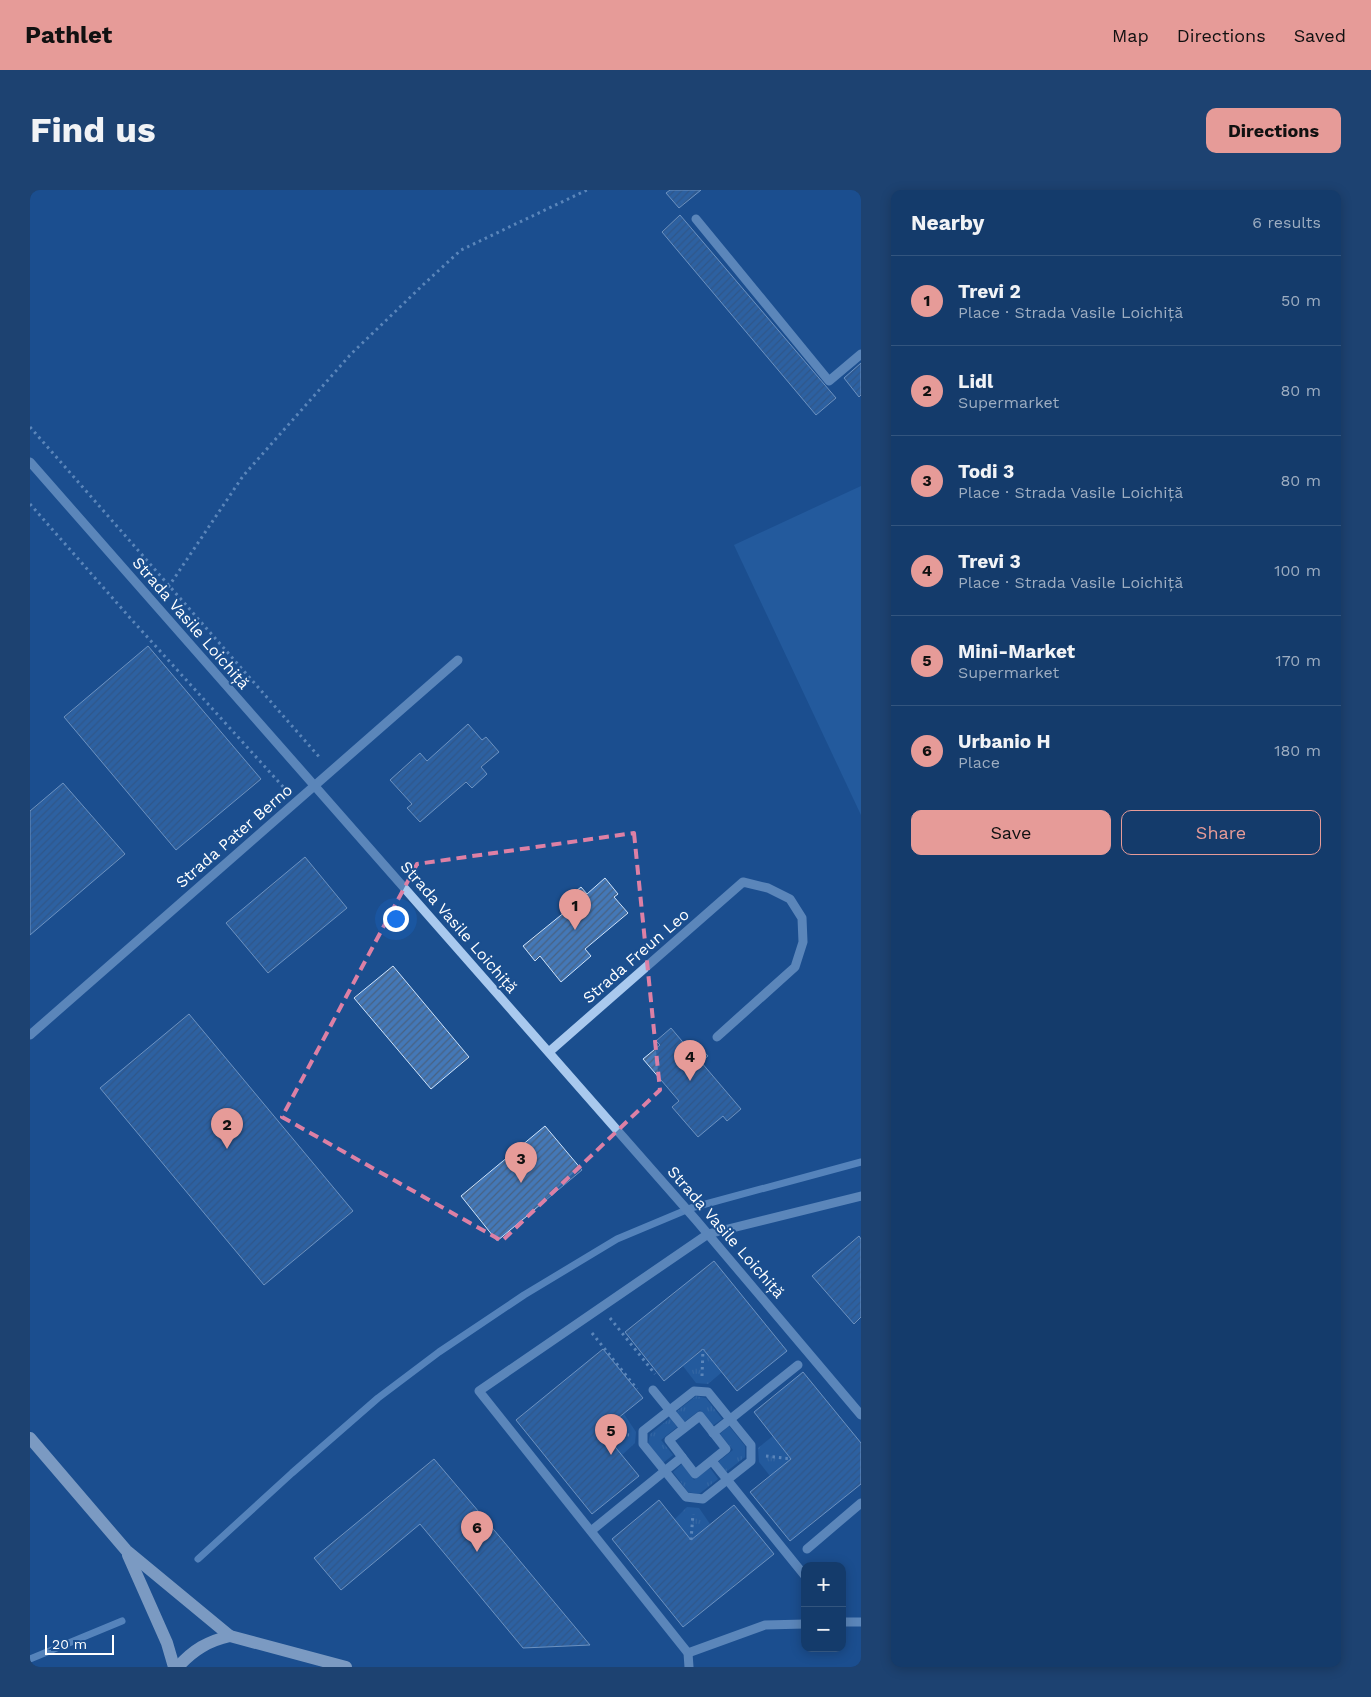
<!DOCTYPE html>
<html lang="en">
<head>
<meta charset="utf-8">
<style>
	body { margin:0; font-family:"Work Sans",sans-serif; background:#1d4271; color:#f1f3f6 }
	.controls { position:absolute; right:15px; bottom:15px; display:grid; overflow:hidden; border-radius:10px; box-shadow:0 2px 12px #0003 }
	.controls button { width:45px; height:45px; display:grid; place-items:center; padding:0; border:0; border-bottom:1px solid #33557e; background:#143b6b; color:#f1f3f6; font:25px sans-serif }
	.scale { position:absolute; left:15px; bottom:12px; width:69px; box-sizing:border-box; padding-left:5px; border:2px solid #fff; border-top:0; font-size:14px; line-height:18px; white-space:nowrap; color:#fff; -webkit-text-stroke:4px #1b4f8f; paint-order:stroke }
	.you { position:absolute; left:365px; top:728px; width:18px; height:18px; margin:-12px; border:4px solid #fff; border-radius:50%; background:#1a73e8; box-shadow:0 0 0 8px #1a73e833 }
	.badge { display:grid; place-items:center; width:32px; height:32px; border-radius:50%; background:#e69b98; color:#111; font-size:16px; font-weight:700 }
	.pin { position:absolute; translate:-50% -41px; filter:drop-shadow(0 1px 2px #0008) }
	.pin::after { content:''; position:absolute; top:26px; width:18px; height:15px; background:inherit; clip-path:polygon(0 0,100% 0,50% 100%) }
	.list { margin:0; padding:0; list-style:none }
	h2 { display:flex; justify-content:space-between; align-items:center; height:65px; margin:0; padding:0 20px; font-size:21px }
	h2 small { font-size:16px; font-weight:400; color:#9dadc1 }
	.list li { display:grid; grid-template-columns:32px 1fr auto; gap:15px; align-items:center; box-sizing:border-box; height:90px; padding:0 20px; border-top:1px solid #33557e }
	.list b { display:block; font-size:19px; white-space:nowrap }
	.list p { margin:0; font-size:16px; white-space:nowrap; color:#9dadc1 }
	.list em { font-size:16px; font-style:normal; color:#9dadc1 }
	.actions { display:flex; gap:10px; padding:15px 20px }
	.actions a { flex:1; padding:11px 0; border:1px solid #e69b98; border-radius:10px; text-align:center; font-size:18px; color:#e69b98 }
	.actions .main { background:#e69b98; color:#111 }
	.map { position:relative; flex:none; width:831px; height:1477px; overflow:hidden; border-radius:10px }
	header { display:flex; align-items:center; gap:30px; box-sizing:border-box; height:70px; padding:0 25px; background:#e69b98; color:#111 }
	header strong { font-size:24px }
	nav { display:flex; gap:28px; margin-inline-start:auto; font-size:18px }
	.intro { display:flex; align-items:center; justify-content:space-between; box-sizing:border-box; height:120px; padding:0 30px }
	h1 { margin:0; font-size:35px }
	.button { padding:12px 22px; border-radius:10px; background:#e69b98; color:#111; font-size:18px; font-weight:700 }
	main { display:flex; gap:30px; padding:0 30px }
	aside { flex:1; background:#143b6b; border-radius:10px; box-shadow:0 2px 12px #0003 }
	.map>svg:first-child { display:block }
	.grass { fill:url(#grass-tufts) }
	.garden { fill:#2e69ad }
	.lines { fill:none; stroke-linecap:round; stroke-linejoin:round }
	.stream { stroke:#9cc4f0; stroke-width:7 }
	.building { fill:url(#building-hatch); stroke:#cfe3fa }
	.path { stroke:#a9c9ee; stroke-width:3; stroke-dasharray:2.5 4; stroke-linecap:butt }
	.minor { stroke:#a9c9ee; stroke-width:9 }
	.major { stroke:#f0f6ff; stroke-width:12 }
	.marked { fill:none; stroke:#dd80a5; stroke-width:4; stroke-dasharray:10 6; stroke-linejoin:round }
	.labels { text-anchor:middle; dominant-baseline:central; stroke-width:4; stroke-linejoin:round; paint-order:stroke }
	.street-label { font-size:16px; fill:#fff; stroke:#1b4f8f }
</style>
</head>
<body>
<header>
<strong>Pathlet</strong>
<nav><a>Map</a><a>Directions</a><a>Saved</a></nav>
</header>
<div class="intro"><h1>Find us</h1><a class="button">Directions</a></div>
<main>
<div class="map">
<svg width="831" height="1477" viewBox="0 0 831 1477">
	<defs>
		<pattern id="grass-tufts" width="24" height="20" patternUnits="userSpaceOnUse" patternTransform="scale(1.25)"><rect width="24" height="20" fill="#2e69ad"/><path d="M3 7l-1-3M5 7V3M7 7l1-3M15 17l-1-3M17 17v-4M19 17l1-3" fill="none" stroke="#4d80b9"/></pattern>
		<pattern id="building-hatch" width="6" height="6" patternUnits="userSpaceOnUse" patternTransform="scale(1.25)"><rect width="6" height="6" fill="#4478b7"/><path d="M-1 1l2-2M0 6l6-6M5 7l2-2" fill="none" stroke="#486282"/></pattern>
	</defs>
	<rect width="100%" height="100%" fill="#1b4f8f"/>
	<!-- grass -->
	<g class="grass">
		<path d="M 673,1159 L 692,1182 L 678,1194 L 666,1193 L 653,1176 Z"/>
		<path d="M 666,1206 L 676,1208 L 692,1229 L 682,1236 L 670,1220 L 654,1232 L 646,1222 Z"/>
		<path d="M 594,1224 L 606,1242 L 605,1253 L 592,1265 L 572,1241 Z"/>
		<path d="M 640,1228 L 647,1237 L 631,1250 L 643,1265 L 633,1273 L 618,1254 L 620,1244 Z"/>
		<path d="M 699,1236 L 715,1256 L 715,1267 L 696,1282 L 688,1272 L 703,1260 L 690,1244 Z"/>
		<path d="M 743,1246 L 761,1269 L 740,1286 L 729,1272 L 728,1258 Z"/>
		<path d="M 652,1274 L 664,1290 L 680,1278 L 688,1289 L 669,1304 L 658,1302 L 643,1282 Z"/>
		<path d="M 657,1317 L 669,1318 L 680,1334 L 661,1350 L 644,1330 Z"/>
	</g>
	<!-- garden -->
	<path class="garden" d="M 831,296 L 831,625 L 704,355 Z"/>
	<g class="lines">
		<!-- stream -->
		<g class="stream">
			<path d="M 168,1369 L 262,1283 L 348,1208 L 409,1162 L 494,1105 L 587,1049 L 661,1018 L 831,972"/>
			<path d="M 0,1469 L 92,1431"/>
		</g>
	</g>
	<!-- building -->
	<g class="building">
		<path d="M 640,0 L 671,0 L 649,18 L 636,3 Z"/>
		<path d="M 650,25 L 806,208 L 786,225 L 632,42 Z"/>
		<path d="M 831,173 L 831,205 L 829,207 L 814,188 Z"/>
		<path d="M 118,456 L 231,589 L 146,660 L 34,527 Z"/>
		<path d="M 438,534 L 452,550 L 456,547 L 469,562 L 451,577 L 457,584 L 442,598 L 436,592 L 390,632 L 377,618 L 382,614 L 360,590 L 390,563 L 397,571 Z"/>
		<path d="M 33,593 L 95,664 L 0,745 L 0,621 Z"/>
		<path d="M 275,667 L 317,718 L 238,783 L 196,733 Z"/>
		<path d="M 575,688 L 588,704 L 584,707 L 598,723 L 555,759 L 561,766 L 531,792 L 510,766 L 505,771 L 493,756 L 541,717 L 535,710 L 551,697 L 557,704 Z"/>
		<path d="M 363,776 L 439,867 L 401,899 L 324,808 Z"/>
		<path d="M 159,824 L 323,1021 L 234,1095 L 70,898 Z"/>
		<path d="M 641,838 L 657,857 L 664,851 L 678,866 L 671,872 L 711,919 L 697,931 L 693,926 L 668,947 L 642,917 L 649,911 L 613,869 L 630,855 L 626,851 Z"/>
		<path d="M 515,936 L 552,980 L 467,1051 L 431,1006 Z"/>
		<path d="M 829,1046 L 831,1049 L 831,1127 L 824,1134 L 782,1086 Z"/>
		<path d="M 684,1071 L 757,1161 L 707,1201 L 673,1159 L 634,1191 L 595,1142 Z"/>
		<path d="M 573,1159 L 613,1208 L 572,1241 L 609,1286 L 562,1324 L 486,1230 Z"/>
		<path d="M 773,1182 L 831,1253 L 831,1294 L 760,1351 L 720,1302 L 761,1269 L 724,1222 Z"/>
		<path d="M 404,1269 L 449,1322 L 560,1455 L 493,1458 L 390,1334 L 311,1400 L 284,1368 Z"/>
		<path d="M 629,1310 L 661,1350 L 704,1315 L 744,1364 L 653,1437 L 582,1349 Z"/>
	</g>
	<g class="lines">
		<!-- path -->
		<g class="path">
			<path d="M 0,237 L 291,569"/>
			<path d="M 0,314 L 101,429 L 256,600"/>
			<path d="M 133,401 L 139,396 L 213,286 L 321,164 L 395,93 L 431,60 L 557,0"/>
			<path d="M 580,1128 L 625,1184"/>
			<path d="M 562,1143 L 607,1199"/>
			<path d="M 672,1186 L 673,1159"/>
			<path d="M 572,1241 L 599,1245"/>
			<path d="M 736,1266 L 761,1269"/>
			<path d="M 661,1350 L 663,1324"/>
		</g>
		<!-- minor -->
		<g class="minor">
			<path d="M 666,29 L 799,191 L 831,164"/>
			<path d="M 0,272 L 666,1030 L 831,1225"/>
			<path d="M 0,845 L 428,470"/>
			<path d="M 519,862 L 713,692 L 738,698 L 760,709 L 772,728 L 773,752 L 765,777 L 687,847"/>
			<path d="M 623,1200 L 654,1238"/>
			<path d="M 664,1201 L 678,1202 L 721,1255 L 721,1271 L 673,1309 L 656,1307 L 613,1254 L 613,1241 Z"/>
			<path d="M 670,1226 L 696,1259 L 665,1284 L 639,1250 Z"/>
			<path d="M 683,1243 L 768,1175"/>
			<path d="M 682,1271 L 775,1386"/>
			<path d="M 561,1341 L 652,1267"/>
			<path d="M 777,1359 L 831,1313"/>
			<path d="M 812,1432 L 831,1432"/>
			<path d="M 658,1463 L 735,1435 L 775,1434"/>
			<path d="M 659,1477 L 658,1463 L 449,1201 L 678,1044 L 831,1006"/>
		</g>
		<!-- major -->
		<g class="major">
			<path d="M 0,1248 L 96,1360 L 200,1446"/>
			<path d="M 98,1365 L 137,1453 L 144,1477"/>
			<path d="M 148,1477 C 163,1460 178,1451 200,1446 L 316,1477"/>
		</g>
	</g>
	<!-- marked area -->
	<path d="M0 0H831V1477H0ZM 604,643 L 630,900 L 472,1051 L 252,927 L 387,674 Z" fill="#1b4f8f" fill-opacity=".55" fill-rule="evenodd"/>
	<path class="marked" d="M 604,643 L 630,900 L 472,1051 L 252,927 L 387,674 Z"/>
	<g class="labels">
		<!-- street labels -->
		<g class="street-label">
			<text transform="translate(161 433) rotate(49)">Strada Vasile Loichiță</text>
			<text transform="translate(204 646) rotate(-41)">Strada Pater Berno</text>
			<text transform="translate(429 737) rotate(49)">Strada Vasile Loichiță</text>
			<text transform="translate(606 766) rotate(-41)">Strada Freun Leo</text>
			<text transform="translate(696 1042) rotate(49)">Strada Vasile Loichiță</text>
		</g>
	</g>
</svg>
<div class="controls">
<button>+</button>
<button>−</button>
</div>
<div class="scale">20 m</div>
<div class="you"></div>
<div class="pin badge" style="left:545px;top:740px">1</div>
<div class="pin badge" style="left:197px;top:959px">2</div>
<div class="pin badge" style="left:491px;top:993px">3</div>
<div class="pin badge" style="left:660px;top:891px">4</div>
<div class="pin badge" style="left:581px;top:1265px">5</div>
<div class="pin badge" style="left:447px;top:1362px">6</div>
</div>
<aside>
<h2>Nearby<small>6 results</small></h2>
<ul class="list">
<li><span class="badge">1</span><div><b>Trevi 2</b><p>Place · Strada Vasile Loichiță</p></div><em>50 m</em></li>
<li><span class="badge">2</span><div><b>Lidl</b><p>Supermarket</p></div><em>80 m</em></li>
<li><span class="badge">3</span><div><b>Todi 3</b><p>Place · Strada Vasile Loichiță</p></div><em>80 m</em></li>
<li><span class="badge">4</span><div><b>Trevi 3</b><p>Place · Strada Vasile Loichiță</p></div><em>100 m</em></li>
<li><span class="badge">5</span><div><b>Mini-Market</b><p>Supermarket</p></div><em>170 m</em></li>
<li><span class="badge">6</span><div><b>Urbanio H</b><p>Place</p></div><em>180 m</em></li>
</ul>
<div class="actions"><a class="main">Save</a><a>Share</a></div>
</aside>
</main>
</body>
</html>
